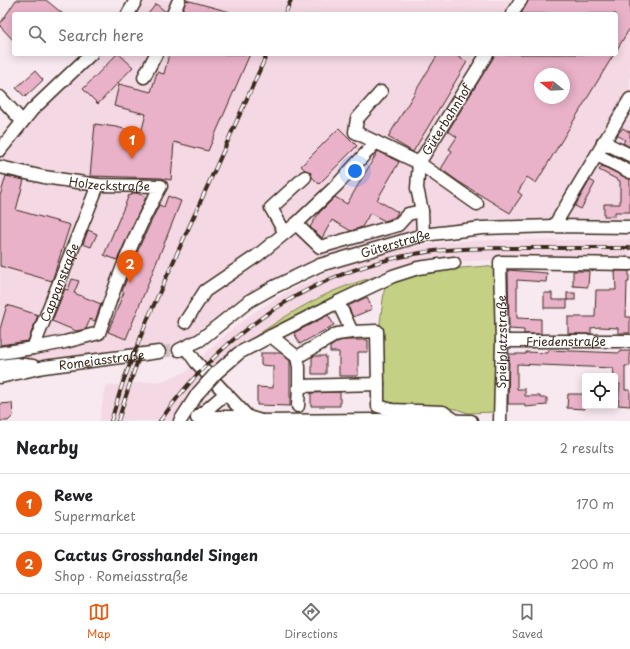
<!DOCTYPE html>
<html lang="en">
<head>
<meta charset="utf-8">
<style>
	body { margin:0; font-family:"Playpen Sans",sans-serif; background:#f6f6f6; color:#202124 }
	.controls { position:absolute; right:12px; bottom:12px; display:grid; overflow:hidden; border-radius:4px; box-shadow:0 2px 10px #0003 }
	.controls button { width:36px; height:36px; display:grid; place-items:center; padding:0; border:0; border-bottom:1px solid #e0e0e0; background:#fff; color:#202124; font:20px sans-serif }
	.compass { position:absolute; left:534px; top:68px; width:36px; height:36px; border-radius:50%; background:#fff; box-shadow:0 2px 10px #0003; rotate:288deg }
	.you { position:absolute; left:355px; top:171px; width:14px; height:14px; margin:-10px; border:3px solid #fff; border-radius:50%; background:#1a73e8; box-shadow:0 0 0 6px #1a73e833 }
	.badge { display:grid; place-items:center; width:26px; height:26px; border-radius:50%; background:#ea580c; color:#fff; font-size:13px; font-weight:700 }
	.pin { position:absolute; translate:-50% -33px; filter:drop-shadow(0 1px 2px #0008) }
	.pin::after { content:''; position:absolute; top:21px; width:14px; height:12px; background:inherit; clip-path:polygon(0 0,100% 0,50% 100%) }
	.list { margin:0; padding:0; list-style:none }
	h2 { display:flex; justify-content:space-between; align-items:center; height:52px; margin:0; padding:0 16px; font-size:17px }
	h2 small { font-size:13px; font-weight:400; color:#757577 }
	.list li { display:grid; grid-template-columns:26px 1fr auto; gap:12px; align-items:center; box-sizing:border-box; height:60px; padding:0 16px; border-top:1px solid #e0e0e0 }
	.list b { display:block; font-size:15px; white-space:nowrap }
	.list p { margin:0; font-size:13px; white-space:nowrap; color:#757577 }
	.list em { font-size:13px; font-style:normal; color:#757577 }
	.icon { flex:none; width:22px; height:22px; fill:none; stroke:currentColor; stroke-width:2; stroke-linecap:round; stroke-linejoin:round }
	.map { position:relative; flex:none; width:630px; height:421px; overflow:hidden }
	.search { position:absolute; background:#fff; box-shadow:0 2px 10px #0003; left:12px; right:12px; top:12px; height:44px; display:flex; align-items:center; gap:10px; box-sizing:border-box; padding:0 14px; border-radius:4px; color:#757577; font-size:15px }
	.sheet { height:172px; background:#fff }
	nav { display:flex; justify-content:space-around; align-items:center; box-sizing:border-box; height:56px; border-top:1px solid #e0e0e0; background:#fff; font-size:11px; color:#757577 }
	nav a { display:grid; justify-items:center; gap:2px }
	nav .on { color:#ea580c }
	.map>svg:first-child { display:block }
	.built { fill:#f4d8e4; fill-rule:evenodd }
	.green { fill:#c4d184; stroke:#807e51 }
	.building { fill:#e9b2c9; stroke:#3b2a1e; fill-rule:evenodd }
	.lines { fill:none; stroke-linecap:round; stroke-linejoin:round }
	.minor-tunnel { stroke:#d2c2c5; stroke-width:12; stroke-dasharray:12 6; stroke-linecap:butt }
	.minor-casing { stroke:#3b2a1e; stroke-width:15 }
	.minor { stroke:#fff; stroke-width:12 }
	.rail-casing { stroke:#3b2a1e; stroke-width:4 }
	.rail { stroke:#fff; stroke-width:2.5; stroke-dasharray:8; stroke-linecap:butt }
	.minor-bridge-casing { stroke:#3b2a1e; stroke-width:15; stroke-linecap:butt }
	.minor-bridge { stroke:#fff; stroke-width:12 }
	.labels { text-anchor:middle; dominant-baseline:central; stroke-width:3; stroke-linejoin:round; paint-order:stroke }
	.street-label { font-size:12px; fill:#3b2a1e; stroke:#fff }
</style>
</head>
<body>
<div class="map">
<svg width="630" height="421" viewBox="0 0 630 421">
	<rect width="100%" height="100%" fill="#f8e8ef"/>
	<filter id="ink" filterUnits="userSpaceOnUse"><feTurbulence type="fractalNoise" baseFrequency=".025" numOctaves="2"/><feDisplacementMap in="SourceGraphic" scale="8" xChannelSelector="R" yChannelSelector="G"/><feConvolveMatrix kernelMatrix="1 2 1 2 8 2 1 2 1" color-interpolation-filters="sRGB"/></filter>
	<g filter="url(#ink)">
		<!-- built -->
		<g class="built">
			<path d="M 136,0 L 630,0 L 630,227 L 423,235 L 274,287 L 186,348 L 121,348 L 57,365 L 0,373 L 0,150 L 91,54 L 616,54 L 616,14 L 128,14 ZM 540,74 L 564,74 L 564,98 L 540,98 Z"/>
			<path d="M 493,240 L 630,240 L 630,260 L 493,260 L 449,262 L 410,267 L 371,277 L 338,289 L 300,308 L 270,327 L 175,421 L 99,421 L 106,386 L 162,381 L 186,372 L 229,332 L 253,313 L 283,294 L 323,274 L 360,259 L 400,249 L 445,242 Z"/>
		</g>
		<!-- green -->
		<g class="green">
			<path d="M 487,266 L 496,269 L 495,412 L 468,413 L 456,409 L 382,405 L 380,323 L 385,284 L 423,271 Z"/>
			<path d="M 410,267 L 244,344 C 273,324 303,304 336,290 C 360,280 385,274 410,267 Z"/>
		</g>
		<!-- building -->
		<g class="building">
			<path d="M 16,0 L 46,0 L 63,14 L 14,14 L 14,41 L 0,26 L 0,24 Z"/>
			<path d="M 186,0 L 230,12 L 230,14 L 181,14 Z"/>
			<path d="M 528,0 L 630,0 L 630,28 L 616,51 L 616,14 L 521,14 Z"/>
			<path d="M 156,4 L 166,12 L 166,14 L 148,14 Z"/>
			<path d="M 117,54 L 119,54 L 133,67 L 98,104 L 83,89 Z"/>
			<path d="M 169,54 L 250,54 L 208,151 L 174,142 L 171,180 L 161,178 L 90,176 L 95,124 L 116,127 L 141,133 L 146,114 L 114,106 L 119,84 L 151,92 L 157,72 L 164,74 Z"/>
			<path d="M 438,54 L 454,54 L 467,62 L 413,152 L 388,137 Z"/>
			<path d="M 495,54 L 614,54 L 536,183 L 527,177 L 518,192 L 522,195 L 510,213 L 459,182 L 441,169 L 452,151 L 449,149 L 457,137 L 448,131 L 493,58 ZM 540,74 L 564,74 L 564,98 L 540,98 Z"/>
			<path d="M 35,71 L 43,80 L 25,97 L 16,88 Z"/>
			<path d="M 339,128 L 357,146 L 319,184 L 312,177 L 310,172 L 305,170 L 301,166 Z"/>
			<path d="M 623,128 L 629,132 L 630,131 L 630,147 L 623,143 L 625,140 L 617,135 Z"/>
			<path d="M 378,151 L 399,162 L 377,200 L 398,212 L 395,217 L 385,221 L 370,213 L 362,227 L 351,231 L 332,220 L 322,238 L 320,236 L 310,227 L 319,213 L 335,197 L 347,204 Z"/>
			<path d="M 602,166 L 630,179 L 630,212 L 615,212 L 615,216 L 604,216 L 604,204 L 620,204 L 620,181 L 599,170 Z"/>
			<path d="M 6,176 L 24,180 L 16,210 L 70,225 L 52,281 L 0,266 L 0,196 Z"/>
			<path d="M 590,180 L 595,183 L 581,209 L 575,206 Z"/>
			<path d="M 132,193 L 137,193 L 146,197 L 117,260 L 104,255 L 129,195 L 131,196 Z"/>
			<path d="M 168,196 L 181,201 L 126,339 L 108,332 L 124,292 L 122,291 L 141,243 L 159,205 L 164,207 Z"/>
			<path d="M 88,230 L 97,234 L 91,247 L 83,244 Z"/>
			<path d="M 508,270 L 547,273 L 546,282 L 517,280 L 517,318 L 541,319 L 541,334 L 524,334 L 524,330 L 509,329 Z"/>
			<path d="M 573,271 L 589,271 L 588,287 L 573,286 Z"/>
			<path d="M 615,271 L 629,271 L 629,282 L 627,282 L 626,317 L 630,317 L 630,333 L 618,333 L 618,328 L 600,327 L 591,328 L 591,334 L 568,334 L 568,317 L 595,317 L 596,290 L 616,290 Z"/>
			<path d="M 72,279 L 79,281 L 74,293 L 101,304 L 95,321 L 90,319 L 86,329 L 76,331 L 52,321 L 65,289 L 68,290 Z"/>
			<path d="M 544,293 L 552,293 L 552,300 L 567,300 L 567,308 L 544,308 Z"/>
			<rect x="567" y="293" width="8" height="7"/>
			<path d="M 367,297 L 372,309 L 353,317 L 348,306 Z"/>
			<path d="M 7,305 L 38,315 L 28,341 L 0,345 L 0,329 Z"/>
			<path d="M 328,315 L 334,325 L 300,344 L 294,333 Z"/>
			<path d="M 346,340 L 368,340 L 368,352 L 358,352 L 358,376 L 339,376 L 339,352 L 330,352 L 330,347 L 339,341 Z"/>
			<path d="M 548,350 L 620,353 L 620,351 L 630,351 L 630,366 L 625,366 L 625,390 L 630,390 L 630,406 L 618,405 L 620,384 L 615,384 L 613,368 L 517,364 L 517,389 L 525,389 L 525,396 L 540,396 L 540,398 L 547,398 L 547,405 L 525,407 L 525,404 L 508,404 L 509,354 L 526,354 L 526,352 L 548,353 Z"/>
			<path d="M 261,353 L 281,353 L 290,361 L 290,406 L 257,405 L 257,387 L 273,388 L 273,366 L 261,365 Z"/>
			<path d="M 315,356 L 326,356 L 326,374 L 312,374 L 312,357 Z"/>
			<path d="M 340,392 L 340,406 L 311,406 L 311,393 Z"/>
			<path d="M 568,394 L 585,394 L 585,409 L 567,408 Z"/>
			<path d="M 12,403 L 13,416 L 8,421 L 0,421 L 0,404 Z"/>
		</g>
		<g class="lines">
			<!-- minor-tunnel -->
			<path class="minor-tunnel" d="M 159,352 L 179,350"/>
			<!-- minor casing -->
			<g class="minor-casing">
				<g id="minor">
					<path d="M 128,14 L 136,0"/>
					<path d="M 173,14 L 179,0"/>
					<path d="M 512,14 L 521,0"/>
					<path d="M 144,77 L 156,54"/>
					<path d="M 381,92 L 357,119 L 355,132 L 419,163 L 477,204"/>
					<path d="M 0,97 L 22,121"/>
					<path d="M 603,142 L 630,155"/>
					<path d="M 0,150 L 32,110 L 91,54"/>
					<path d="M 597,155 L 630,172"/>
					<path id="s1" d="M 0,167 L 44,177 L 98,185 L 161,186 C 134,232 116,283 99,333 L 65,342 L 33,348"/>
					<path d="M 296,224 L 320,247 L 398,225 L 408,214 L 422,211"/>
					<path d="M 554,226 L 630,99"/>
					<path d="M 285,233 L 271,208 L 305,177"/>
					<path id="s2" d="M 423,235 L 422,211 L 417,188 L 419,163 L 487,54"/>
					<path d="M 185,322 L 205,291 L 258,255 L 296,224 L 337,185 L 376,142"/>
					<path d="M 352,332 L 377,331 L 378,384"/>
					<path d="M 271,336 L 338,302 L 393,276 L 418,268 L 454,263"/>
					<path id="s3" d="M 502,341 L 630,341"/>
					<path d="M 186,348 L 196,362 L 248,417 L 261,421"/>
					<path id="s4" d="M 179,350 L 200,340 L 249,301 L 274,287 L 320,265 L 423,235 L 482,228 L 554,226 L 630,227"/>
					<path id="s5" d="M 0,353 L 33,348 L 98,185"/>
					<path d="M 297,357 L 337,334 L 352,332 L 338,302"/>
					<path d="M 0,366 L 16,364 L 33,366"/>
					<path d="M 216,373 L 239,353 L 271,336 L 297,357 L 299,367 L 299,386 L 378,384 L 378,406 L 392,410 L 443,412 L 456,421"/>
					<path id="s6" d="M 0,377 L 44,367 L 159,352"/>
					<path d="M 298,406 L 299,386"/>
					<path d="M 198,417 L 248,417"/>
					<path d="M 197,418 L 226,393"/>
					<path d="M 180,421 L 198,393"/>
					<path d="M 261,421 L 377,420 L 471,421"/>
					<path id="s7" d="M 500,421 L 502,341 L 500,262 L 630,264"/>
				</g>
			</g>
			<!-- minor -->
			<use href="#minor" class="minor"/>
			<!-- rail casing -->
			<g class="rail-casing">
				<g id="rail">
					<path d="M 285,14 L 291,0"/>
					<path d="M 111,421 L 123,382 L 148,318 L 267,54"/>
					<path d="M 118,421 L 130,383 L 138,360"/>
					<path d="M 160,421 C 226,327 319,266 434,251 C 464,248 494,248 524,248 C 560,248 595,248 630,248"/>
				</g>
			</g>
			<!-- rail -->
			<use href="#rail" class="rail"/>
			<!-- minor-bridge casing -->
			<g class="minor-bridge-casing">
				<path id="minor-bridge" d="M 198,393 L 216,373"/>
			</g>
			<!-- minor-bridge -->
			<use href="#minor-bridge" class="minor-bridge"/>
		</g>
	</g>
	<g class="labels">
		<!-- street labels -->
		<g class="street-label">
			<text stroke="none"><textPath href="#s2" startOffset="124">Güterbahnhof</textPath></text>
			<text stroke="none"><textPath href="#s1" startOffset="111">Holzeckstraße</textPath></text>
			<text stroke="none"><textPath href="#s4" startOffset="244">Güterstraße</textPath></text>
			<text stroke="none"><textPath href="#s5" startOffset="104">Cappanstraße</textPath></text>
			<text stroke="none"><textPath href="#s3" startOffset="64">Friedenstraße</textPath></text>
			<text stroke="none"><textPath href="#s7" startOffset="79">Spielplatzstraße</textPath></text>
			<text stroke="none"><textPath href="#s6" startOffset="103">Romeiasstraße</textPath></text>
		</g>
	</g>
</svg>
<div class="controls">
<button><svg class="icon" aria-label="locate" viewBox="0 0 24 24"><circle cx="12" cy="12" r="6"/><path d="M12 2v4M12 18v4M2 12h4M18 12h4"/></svg></button>
</div>
<svg class="compass" viewBox="-18 -18 36 36"><path d="M0-13l5 13h-10z" fill="#e53935"/><path d="M0 13l5-13h-10z" fill="#757577"/></svg>
<div class="you"></div>
<div class="pin badge" style="left:132px;top:159px">1</div>
<div class="pin badge" style="left:130px;top:283px">2</div>
<div class="search"><svg class="icon" aria-label="search" viewBox="0 0 24 24"><circle cx="10" cy="10" r="6"/><path d="M15 15l6 6"/></svg>Search here</div>
</div>
<section class="sheet">
<h2>Nearby<small>2 results</small></h2>
<ul class="list">
<li><span class="badge">1</span><div><b>Rewe</b><p>Supermarket</p></div><em>170 m</em></li>
<li><span class="badge">2</span><div><b>Cactus Grosshandel Singen</b><p>Shop · Romeiasstraße</p></div><em>200 m</em></li>
</ul>
</section>
<nav>
<a class="on"><svg class="icon" aria-label="map" viewBox="0 0 24 24"><path d="M3 6l6-2 6 2 6-2v14l-6 2-6-2-6 2zM9 4v14M15 6v14"/></svg>Map</a>
<a><svg class="icon" aria-label="directions" viewBox="0 0 24 24"><path d="M12 3l9 9-9 9-9-9zM9 14v-3h6M13 9l2 2-2 2"/></svg>Directions</a>
<a><svg class="icon" aria-label="saved" viewBox="0 0 24 24"><path d="M7 4h10v16l-5-4-5 4z"/></svg>Saved</a>
</nav>
</body>
</html>
